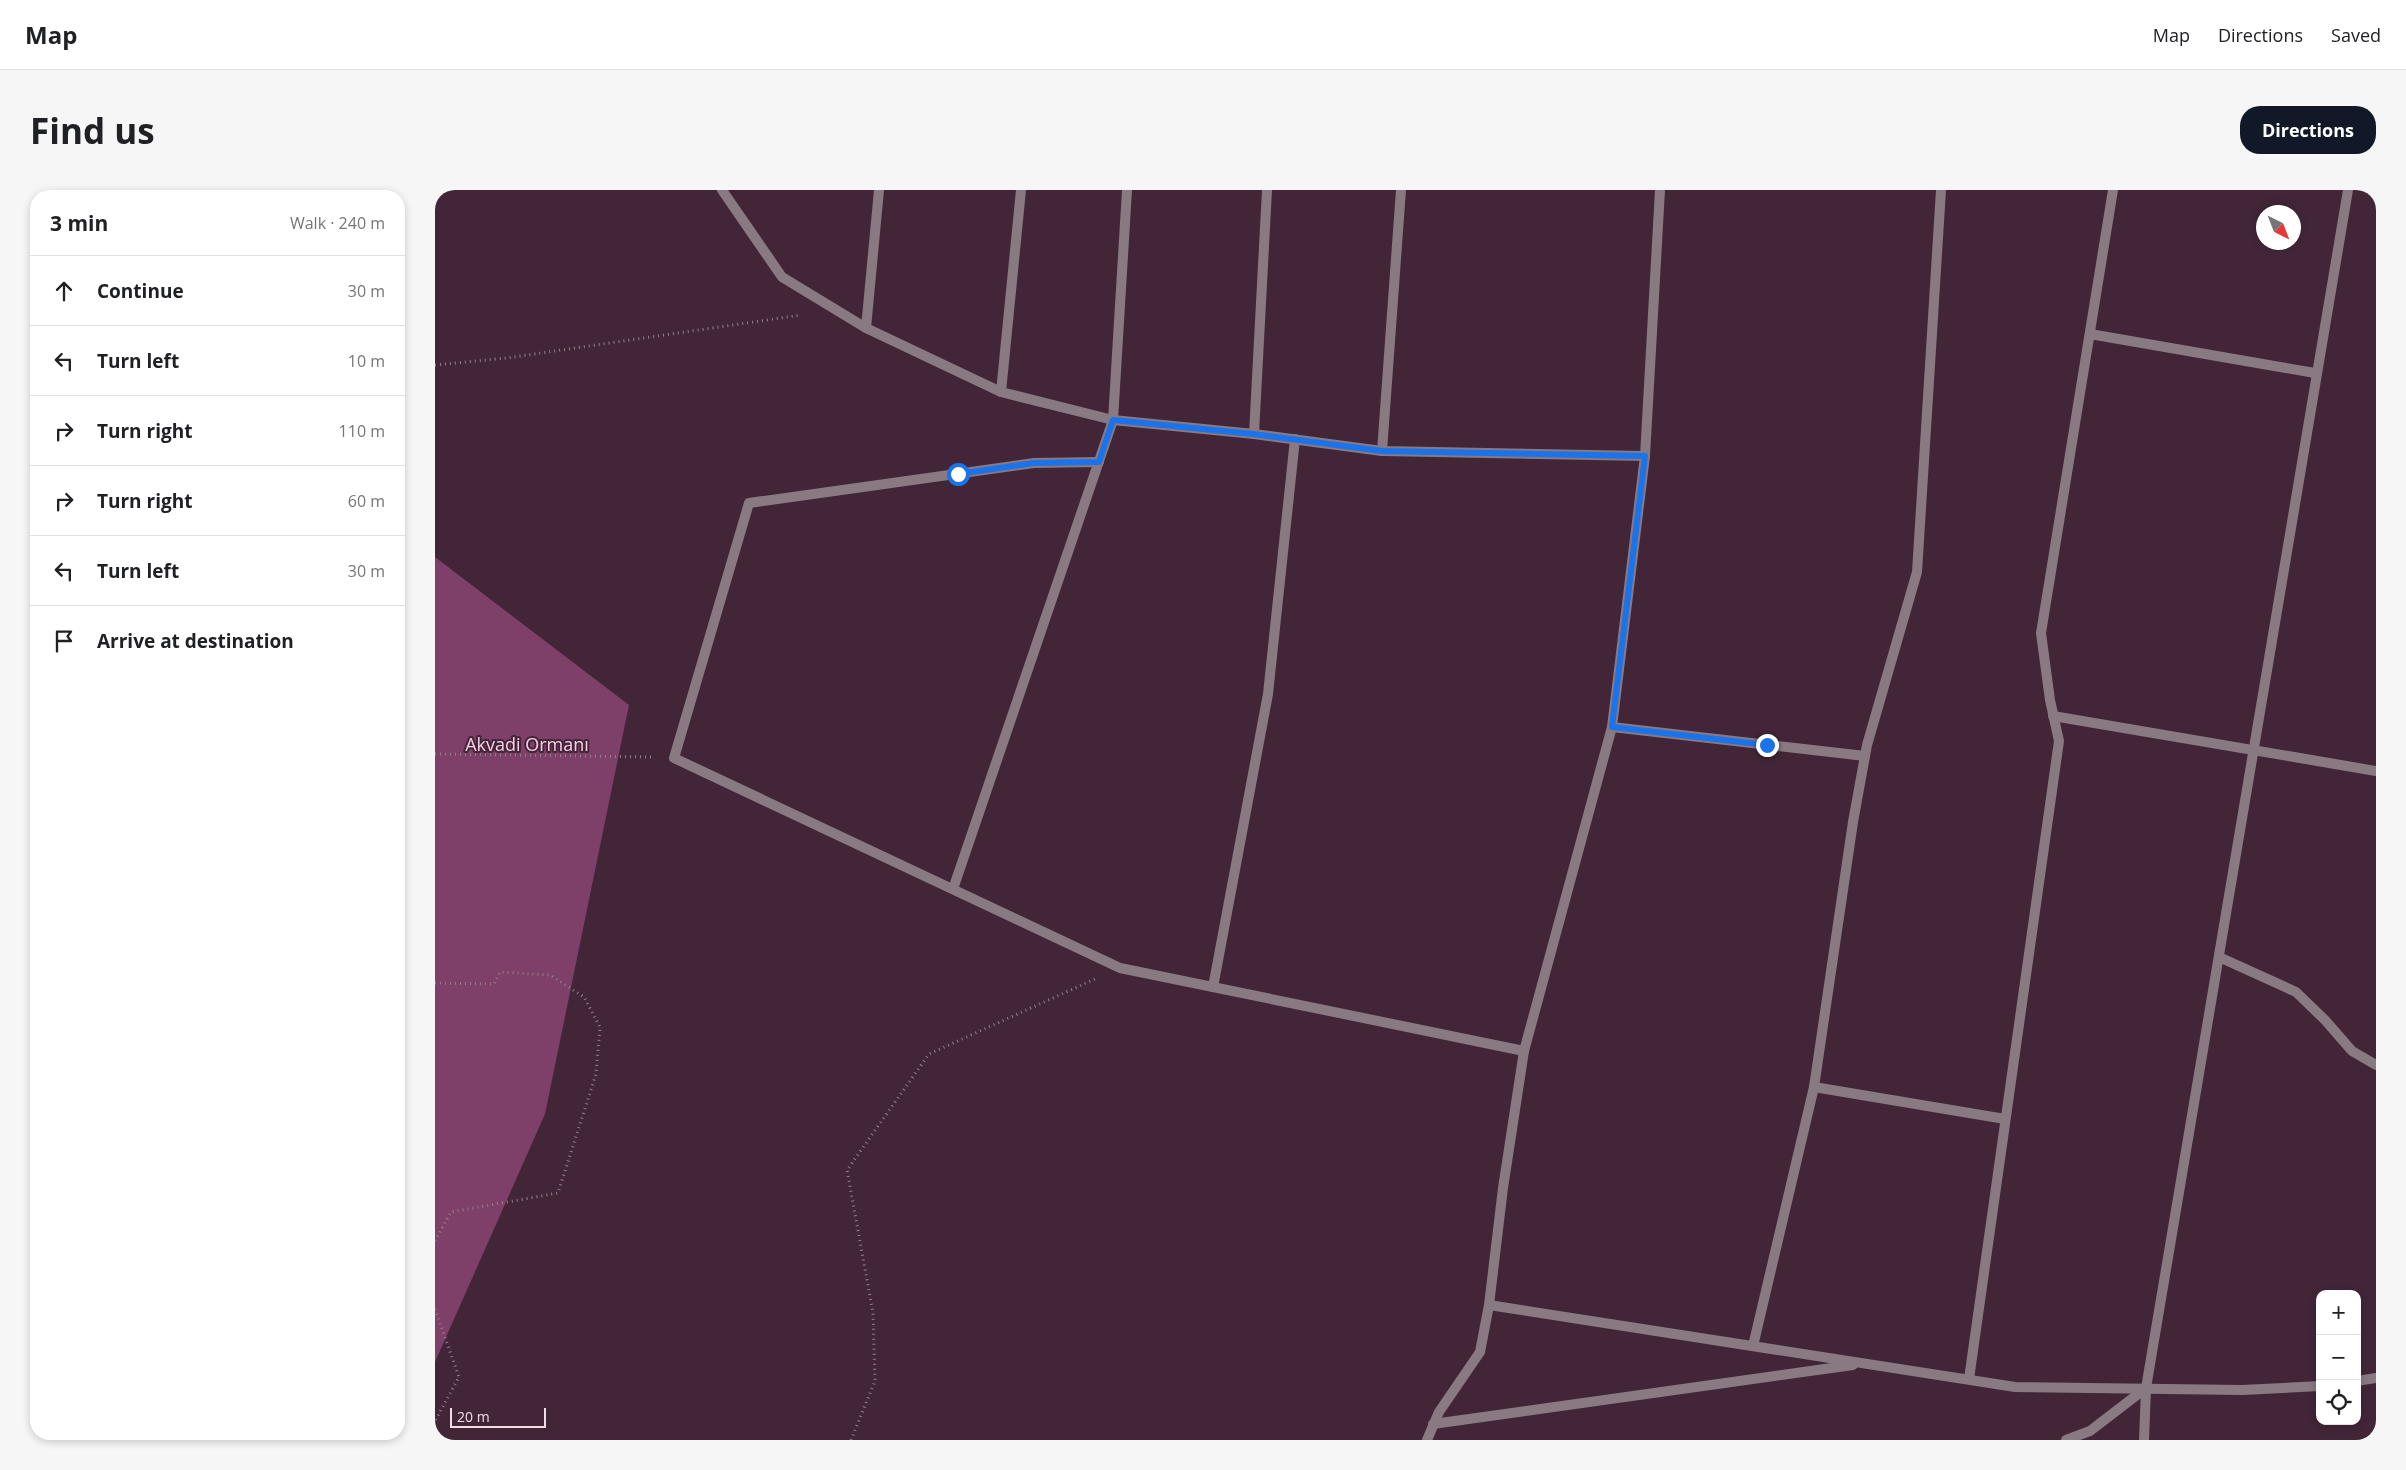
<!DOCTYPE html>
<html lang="en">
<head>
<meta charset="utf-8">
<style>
	body { margin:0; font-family:"Open Sans",sans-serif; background:#f6f6f6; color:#202124 }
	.controls { position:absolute; right:15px; bottom:15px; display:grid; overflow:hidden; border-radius:10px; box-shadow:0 2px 8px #0003 }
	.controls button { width:45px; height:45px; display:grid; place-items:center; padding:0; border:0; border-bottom:1px solid #e0e0e0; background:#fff; color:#202124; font:25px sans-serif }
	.compass { position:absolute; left:1821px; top:15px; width:45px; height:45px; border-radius:50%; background:#fff; box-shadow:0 2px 8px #0003; rotate:138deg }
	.scale { position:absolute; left:15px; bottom:12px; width:96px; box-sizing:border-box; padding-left:5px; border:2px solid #f0dde8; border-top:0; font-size:14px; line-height:18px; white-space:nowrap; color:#f0dde8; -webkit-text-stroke:4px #422638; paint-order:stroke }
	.stop { position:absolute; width:15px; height:15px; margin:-11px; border:4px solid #1a73e8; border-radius:50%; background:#fff }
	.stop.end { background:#1a73e8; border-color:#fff; box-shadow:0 1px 5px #0008 }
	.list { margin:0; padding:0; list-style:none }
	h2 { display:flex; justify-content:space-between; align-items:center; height:65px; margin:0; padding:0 20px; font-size:21px }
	h2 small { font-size:16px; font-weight:400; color:#757577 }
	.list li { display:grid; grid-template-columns:32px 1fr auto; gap:15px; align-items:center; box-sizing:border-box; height:70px; padding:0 20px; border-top:1px solid #e0e0e0 }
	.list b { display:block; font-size:19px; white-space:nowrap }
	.list em { font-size:16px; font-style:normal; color:#757577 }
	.icon { flex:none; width:28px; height:28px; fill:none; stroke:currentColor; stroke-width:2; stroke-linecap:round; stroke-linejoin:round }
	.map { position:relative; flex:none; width:1941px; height:1250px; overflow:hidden; border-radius:20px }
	header { display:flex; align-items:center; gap:30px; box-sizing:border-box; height:70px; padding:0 25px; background:#fff; border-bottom:1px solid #e0e0e0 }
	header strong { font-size:24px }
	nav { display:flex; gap:28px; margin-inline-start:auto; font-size:18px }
	.intro { display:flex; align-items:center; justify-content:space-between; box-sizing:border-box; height:120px; padding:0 30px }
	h1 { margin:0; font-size:35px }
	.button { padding:12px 22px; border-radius:20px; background:#111827; color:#fff; font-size:18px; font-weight:700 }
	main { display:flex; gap:30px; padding:0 30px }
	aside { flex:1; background:#fff; border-radius:20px; box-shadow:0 2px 8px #0003 }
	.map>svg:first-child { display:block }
	.green { fill:#7e3f68 }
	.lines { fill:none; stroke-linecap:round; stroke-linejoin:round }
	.path { stroke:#947d8b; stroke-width:3; stroke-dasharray:1 4; stroke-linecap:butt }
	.street { stroke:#887982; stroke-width:10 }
	.route { stroke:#1a73e8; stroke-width:6 }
	.labels { text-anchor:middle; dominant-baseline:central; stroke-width:4; stroke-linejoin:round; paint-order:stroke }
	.park-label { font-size:18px; fill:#facee8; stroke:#422638 }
</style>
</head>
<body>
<header>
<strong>Map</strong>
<nav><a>Map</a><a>Directions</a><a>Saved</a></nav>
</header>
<div class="intro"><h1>Find us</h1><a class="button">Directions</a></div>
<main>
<aside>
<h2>3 min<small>Walk · 240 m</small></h2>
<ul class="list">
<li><svg class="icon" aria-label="ahead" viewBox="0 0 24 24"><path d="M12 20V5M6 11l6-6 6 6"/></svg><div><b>Continue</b></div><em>30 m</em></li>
<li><svg class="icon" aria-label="left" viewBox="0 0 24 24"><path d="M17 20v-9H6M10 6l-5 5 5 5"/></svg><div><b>Turn left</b></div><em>10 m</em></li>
<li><svg class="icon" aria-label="right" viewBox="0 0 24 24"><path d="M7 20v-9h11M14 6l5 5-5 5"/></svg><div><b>Turn right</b></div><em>110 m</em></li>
<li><svg class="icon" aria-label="right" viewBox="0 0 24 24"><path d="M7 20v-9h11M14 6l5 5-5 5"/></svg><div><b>Turn right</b></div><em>60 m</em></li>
<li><svg class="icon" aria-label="left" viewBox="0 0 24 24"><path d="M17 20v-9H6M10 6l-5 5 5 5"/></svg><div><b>Turn left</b></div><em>30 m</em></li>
<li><svg class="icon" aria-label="arrive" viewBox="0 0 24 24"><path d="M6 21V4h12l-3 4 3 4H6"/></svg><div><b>Arrive at destination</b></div></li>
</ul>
</aside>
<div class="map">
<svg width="1941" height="1250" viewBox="0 0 1941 1250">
	<rect width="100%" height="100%" fill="#422638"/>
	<!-- green -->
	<path class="green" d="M 0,367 L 194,515 L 110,924 L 0,1172 Z"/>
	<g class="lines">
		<!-- path -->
		<g class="path">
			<path d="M 0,175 L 72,168 L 366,125"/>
			<path d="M 0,564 L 218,567"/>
			<path d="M 0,793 L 59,794 L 65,782 L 115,785 L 149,807 L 165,837 L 161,884 L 123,1003 L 16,1022 L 0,1051"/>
			<path d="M 0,1119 L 24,1187 L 0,1231"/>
			<path d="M 416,1250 L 440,1191 L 438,1123 L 412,980 L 494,864 L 660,789"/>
		</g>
		<!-- street -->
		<g class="street">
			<path d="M 287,0 L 347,87 L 431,138 L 566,202 L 678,230 L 819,244 L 947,261 L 1210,266"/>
			<path d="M 431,138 L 444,0"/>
			<path d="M 1655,144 L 1880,183"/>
			<path d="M 566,202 L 586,0"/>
			<path d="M 819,244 L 832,0"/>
			<path d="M 947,261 L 966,0"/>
			<path d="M 664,272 L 599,273 L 314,313 L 239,568 L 685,778 L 1089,861"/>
			<path d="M 1618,526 L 1941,581"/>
			<path d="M 1177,537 L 1430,566"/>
			<path d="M 518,699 L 678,230 L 692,0"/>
			<path d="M 1784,767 L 1861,802 L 1890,830 L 1917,861 L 1941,875"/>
			<path d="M 778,797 L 833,504 L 860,249"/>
			<path d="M 1379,897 L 1570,929"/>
			<path d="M 1054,1115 L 1580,1197 L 1807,1200 L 1885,1196"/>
			<path d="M 1318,1156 L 1379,897 L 1418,632 L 1432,555 L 1482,382 L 1506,0"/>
			<path d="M 1534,1189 L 1624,551 L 1615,510 L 1606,443 L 1678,0"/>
			<path d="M 1922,1191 L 1941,1188"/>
			<path d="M 998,1234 L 1418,1175"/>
			<path d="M 992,1250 L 1004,1222 L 1045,1162 L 1054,1115 L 1068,998 L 1089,861 L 1177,537 L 1210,266 L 1225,0"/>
			<path d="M 1631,1250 L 1655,1241 L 1711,1198"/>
			<path d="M 1709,1250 L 1711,1198 L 1913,0"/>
		</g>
	</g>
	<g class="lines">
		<!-- route -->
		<path class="route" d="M 523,284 L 599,273 L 664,272 L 678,230 L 818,244 L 947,261 L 1210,266 L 1177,537 L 1332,555"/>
	</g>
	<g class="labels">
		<!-- park labels -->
		<g class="park-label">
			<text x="92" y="554">Akvadi Ormanı</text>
		</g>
	</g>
</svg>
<div class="controls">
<button>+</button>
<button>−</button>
<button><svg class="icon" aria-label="locate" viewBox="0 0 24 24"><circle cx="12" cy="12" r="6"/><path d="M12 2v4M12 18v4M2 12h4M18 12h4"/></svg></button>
</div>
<svg class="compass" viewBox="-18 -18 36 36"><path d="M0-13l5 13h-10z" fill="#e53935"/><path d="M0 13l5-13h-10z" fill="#757577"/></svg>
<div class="scale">20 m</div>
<div class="stop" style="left:523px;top:284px"></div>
<div class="stop end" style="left:1332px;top:555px"></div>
</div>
</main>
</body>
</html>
